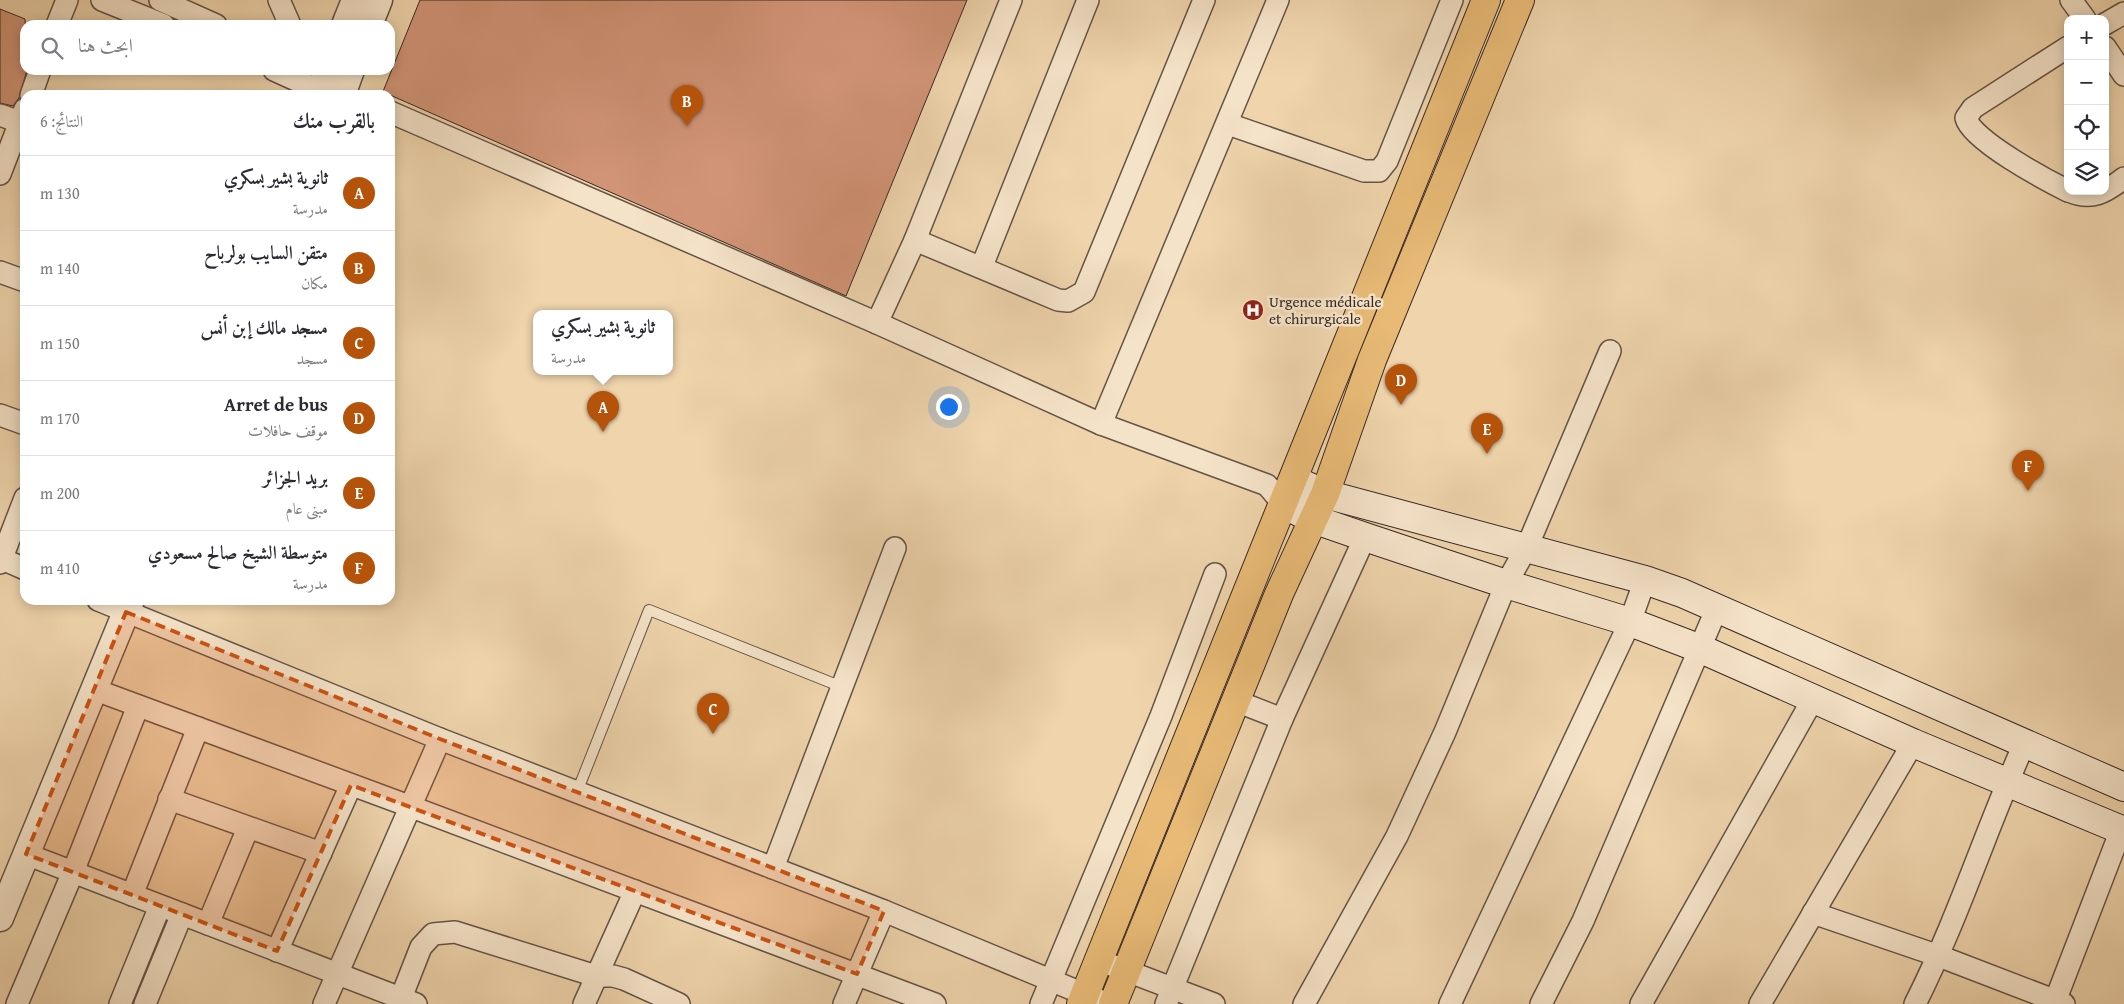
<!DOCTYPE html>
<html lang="ar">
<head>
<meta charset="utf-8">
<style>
	body { margin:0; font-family:"Gentium Book Plus",Amiri,serif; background:#f2f2f3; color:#2b2b33; direction:rtl }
	.controls { position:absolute; right:15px; top:15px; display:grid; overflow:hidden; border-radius:10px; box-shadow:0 2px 12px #0003 }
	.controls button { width:45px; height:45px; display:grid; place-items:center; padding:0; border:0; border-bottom:1px solid #e1e1e2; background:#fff; color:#2b2b33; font:25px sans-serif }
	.you { position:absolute; left:948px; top:406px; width:18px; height:18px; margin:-12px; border:4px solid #fff; border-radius:50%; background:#1a73e8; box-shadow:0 0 0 8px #1a73e833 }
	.badge { display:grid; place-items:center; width:32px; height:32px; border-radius:50%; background:#b45309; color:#fff; font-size:16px; font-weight:700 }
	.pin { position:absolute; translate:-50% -41px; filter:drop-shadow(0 1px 2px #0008) }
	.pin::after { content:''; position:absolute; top:26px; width:18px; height:15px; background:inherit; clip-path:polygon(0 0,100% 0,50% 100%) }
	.popup { position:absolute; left:533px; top:310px; width:140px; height:65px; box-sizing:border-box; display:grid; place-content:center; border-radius:10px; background:#fff; filter:drop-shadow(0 1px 4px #0005); font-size:16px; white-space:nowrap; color:#7c7c81 }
	.popup b { font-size:19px; color:#2b2b33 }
	.popup::after { content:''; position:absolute; left:50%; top:100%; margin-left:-10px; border:10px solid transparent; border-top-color:#fff }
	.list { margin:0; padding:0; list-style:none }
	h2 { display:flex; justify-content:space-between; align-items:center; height:65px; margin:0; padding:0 20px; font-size:21px }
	h2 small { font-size:16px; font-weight:400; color:#7c7c81 }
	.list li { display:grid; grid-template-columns:32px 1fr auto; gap:15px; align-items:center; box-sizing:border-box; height:75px; padding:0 20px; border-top:1px solid #e1e1e2 }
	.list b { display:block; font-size:19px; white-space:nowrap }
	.list p { margin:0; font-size:16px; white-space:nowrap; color:#7c7c81 }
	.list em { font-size:16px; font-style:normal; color:#7c7c81 }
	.icon { flex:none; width:28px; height:28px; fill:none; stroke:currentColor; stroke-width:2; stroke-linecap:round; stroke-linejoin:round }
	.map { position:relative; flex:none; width:2124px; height:1004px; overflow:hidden; direction:ltr }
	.search { position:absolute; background:#fff; box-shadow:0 2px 12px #0003; left:20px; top:20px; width:375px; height:55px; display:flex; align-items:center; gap:12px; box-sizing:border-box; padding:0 18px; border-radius:15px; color:#7c7c81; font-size:19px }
	.panel { position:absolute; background:#fff; box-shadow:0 2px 12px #0003; left:20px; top:90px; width:375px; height:515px; border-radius:15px; direction:rtl }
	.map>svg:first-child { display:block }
	.building { fill:#d29477; stroke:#372924 }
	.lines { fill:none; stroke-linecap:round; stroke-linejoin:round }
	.service-casing { stroke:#655446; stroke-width:12 }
	.minor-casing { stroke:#655446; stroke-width:24 }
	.tertiary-casing { stroke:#655446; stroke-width:29 }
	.secondary-casing { stroke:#372924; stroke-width:30 }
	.primary-casing { stroke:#372924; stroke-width:30 }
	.service { stroke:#f5e3c9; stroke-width:10 }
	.minor { stroke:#f5e3c9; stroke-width:21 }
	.tertiary { stroke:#f5e3c9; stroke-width:26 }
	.secondary { stroke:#f5e3c9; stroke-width:28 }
	.primary { stroke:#e8ba76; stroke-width:28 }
	.marked { fill:#cd5210; fill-opacity:0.2; stroke:#cd5210; stroke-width:4; stroke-dasharray:10 6; stroke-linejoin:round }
	.labels { text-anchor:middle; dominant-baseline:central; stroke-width:5; stroke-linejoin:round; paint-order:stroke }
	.poi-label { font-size:15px; fill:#372924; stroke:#f5e3c9; text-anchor:start }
</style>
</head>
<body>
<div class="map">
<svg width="2124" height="1004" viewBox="0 0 2124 1004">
	<rect width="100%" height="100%" fill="#efd4ac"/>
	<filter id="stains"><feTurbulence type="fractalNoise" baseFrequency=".004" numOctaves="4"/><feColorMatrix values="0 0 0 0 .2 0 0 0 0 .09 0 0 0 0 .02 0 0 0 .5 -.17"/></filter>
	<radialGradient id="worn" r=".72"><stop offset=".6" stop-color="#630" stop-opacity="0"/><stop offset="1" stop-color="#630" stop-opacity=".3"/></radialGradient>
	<!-- building -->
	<g class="building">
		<path d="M 420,0 L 967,0 L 846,296 L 390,95 L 382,94 Z"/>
		<path d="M 0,9 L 25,19 L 27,70 L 19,98 L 13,106 L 0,103 Z"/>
	</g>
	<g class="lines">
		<!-- service casing -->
		<g class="service-casing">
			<path id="service" d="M 577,792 L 649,610 L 842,687"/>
		</g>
		<!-- minor casing -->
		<g class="minor-casing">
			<g id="minor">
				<path d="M 102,0 L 164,25"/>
				<path d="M 160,0 L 216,25"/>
				<path d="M 279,0 L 290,25"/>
				<path d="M 2071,0 L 2085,19"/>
				<path d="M 2105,24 L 2124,13"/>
				<path d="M 57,25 L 67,0"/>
				<path d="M 2068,47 L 1973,108 L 1966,118 C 1971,140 2046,180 2068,191"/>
				<path d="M 2105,47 L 2124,75"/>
				<path d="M 274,70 L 329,95"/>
				<path d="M 31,95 L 40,70"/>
				<path d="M 390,112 L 877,323 L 1101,424 L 1267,485 L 1283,504"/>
				<path d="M 0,115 L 25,124"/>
				<path d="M 1228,124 L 1364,171 L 1379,171 L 1387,161 L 1452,0"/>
				<path d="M 0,174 L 25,109"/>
				<path d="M 2069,191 C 2092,201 2106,192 2124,178"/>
				<path d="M 915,240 L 1058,300 L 1068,301 L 1084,292 L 1204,0"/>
				<path d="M 982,266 L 1088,0"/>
				<path d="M 0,272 L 25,281"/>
				<path d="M 877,323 L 915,240 L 1011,0"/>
				<path d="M 0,415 L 25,424"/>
				<path d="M 1101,424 L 1278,0"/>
				<path d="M 0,558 L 25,569"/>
				<path d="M 0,563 L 25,498"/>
				<path d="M 98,600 L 440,739 L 884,911 L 1108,1004"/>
				<path d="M 93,689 L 409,806 L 935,1004"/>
				<path d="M 1236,701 L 1282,719"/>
				<path d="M 169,799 L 321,853"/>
				<path d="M 26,854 L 416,1004"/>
				<path d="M 773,868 L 895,548"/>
				<path d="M 132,895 L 198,728"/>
				<path d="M 1813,913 L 1939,956 L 2064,1004"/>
				<path d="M 208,924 L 248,828"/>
				<path d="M 277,951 L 351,785"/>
				<path d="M 1098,960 L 1214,1004"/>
				<path d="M 401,998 L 421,947 L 433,934 L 455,932 L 596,976 L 613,976 L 624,979 L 679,1004"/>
				<path d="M 17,1004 L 73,872 L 138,706"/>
				<path d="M 120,1004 L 160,906"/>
				<path d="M 145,1004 L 182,914"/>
				<path d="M 324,1004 L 440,739"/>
				<path d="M 584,1004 L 635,891"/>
				<path d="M 844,1004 L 884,911"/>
				<path d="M 1041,1004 L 1161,716 L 1215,574"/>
				<path d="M 1166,1004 L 1282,719 L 1365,537"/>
				<path d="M 1304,1004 L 1397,836 L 1445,732 L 1506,584 L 1527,547 L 1610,351"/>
				<path d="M 1450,1004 L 1630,622 L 1645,580"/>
				<path d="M 1541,1004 L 1583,921 L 1717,608"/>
				<path d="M 1641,1004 L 1813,699"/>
				<path d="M 1760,1004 L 1913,743"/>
				<path d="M 1915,1004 C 1958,919 1986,829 2025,742"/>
				<path d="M 2054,1004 L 2121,830"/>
			</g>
		</g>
		<!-- tertiary casing -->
		<g class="tertiary-casing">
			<g id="tertiary">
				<path d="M 345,25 L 355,0"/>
				<path d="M 369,25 L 379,0"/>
				<path d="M 321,95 L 320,90 L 327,70"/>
				<path d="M 342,95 L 351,70"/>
				<path d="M 0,918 L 131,600"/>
			</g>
		</g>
		<!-- secondary casing -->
		<g class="secondary-casing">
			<g id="secondary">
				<path d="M 1294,480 L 1325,494 L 1645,580 L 1682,593 L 2124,787"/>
				<path d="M 1283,504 L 1313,519 L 1365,537 L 1506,584 L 1630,622 L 1701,649 L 1913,743 L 2124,831"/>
			</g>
		</g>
		<!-- primary casing -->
		<g class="primary-casing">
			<g id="primary">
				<path d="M 1081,1004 L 1486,0"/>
				<path d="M 1113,1004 L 1279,594 L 1325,494 L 1372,360 L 1520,0"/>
			</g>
		</g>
		<!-- service -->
		<use href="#service" class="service"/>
		<!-- minor -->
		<use href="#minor" class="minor"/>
		<!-- tertiary -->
		<use href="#tertiary" class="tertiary"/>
		<!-- secondary -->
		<use href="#secondary" class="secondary"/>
		<!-- primary -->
		<use href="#primary" class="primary"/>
	</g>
	<!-- marked area -->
	<path class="marked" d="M 126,612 L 440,739 L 884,911 L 857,974 L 351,785 L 277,951 L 26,854 Z"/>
	<!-- icons -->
	<defs>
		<g id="hospital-disc" transform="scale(1.125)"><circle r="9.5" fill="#8f2418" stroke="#f5e3c9"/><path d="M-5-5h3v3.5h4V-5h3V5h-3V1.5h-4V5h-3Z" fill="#fff"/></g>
	</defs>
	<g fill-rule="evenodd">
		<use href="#hospital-disc" x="1253" y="310"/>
	</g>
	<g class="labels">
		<!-- poi labels -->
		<g class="poi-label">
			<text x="1269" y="301">Urgence médicale<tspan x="1269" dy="17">et chirurgicale</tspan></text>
		</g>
	</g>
	<rect width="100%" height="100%" filter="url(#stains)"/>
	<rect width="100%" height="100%" fill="url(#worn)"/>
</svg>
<div class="controls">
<button>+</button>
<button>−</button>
<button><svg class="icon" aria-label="locate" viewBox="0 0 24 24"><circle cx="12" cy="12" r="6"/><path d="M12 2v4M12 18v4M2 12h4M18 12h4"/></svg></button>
<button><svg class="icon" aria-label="layers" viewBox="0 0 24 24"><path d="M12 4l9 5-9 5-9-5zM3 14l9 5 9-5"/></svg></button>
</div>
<div class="you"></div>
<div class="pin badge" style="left:603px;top:432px">A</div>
<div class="popup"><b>ثانوية بشير بسكري</b>مدرسة</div>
<div class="pin badge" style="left:687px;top:126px">B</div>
<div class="pin badge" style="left:713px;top:734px">C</div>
<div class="pin badge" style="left:1401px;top:405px">D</div>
<div class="pin badge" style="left:1487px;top:454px">E</div>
<div class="pin badge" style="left:2028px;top:491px">F</div>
<div class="search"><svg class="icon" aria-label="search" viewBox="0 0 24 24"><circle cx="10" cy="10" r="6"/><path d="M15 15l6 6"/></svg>ابحث هنا</div>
<section class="panel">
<h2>بالقرب منك<small>النتائج: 6</small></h2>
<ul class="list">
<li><span class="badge">A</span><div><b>ثانوية بشير بسكري</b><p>مدرسة</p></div><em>130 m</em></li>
<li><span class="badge">B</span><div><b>متقن السايب بولرباح</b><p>مكان</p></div><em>140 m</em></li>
<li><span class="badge">C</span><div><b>مسجد مالك إبن أنس</b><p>مسجد</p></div><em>150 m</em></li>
<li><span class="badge">D</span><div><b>Arret de bus</b><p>موقف حافلات</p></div><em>170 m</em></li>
<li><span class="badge">E</span><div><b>بريد الجزائر</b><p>مبنى عام</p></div><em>200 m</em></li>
<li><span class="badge">F</span><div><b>متوسطة الشيخ صالح مسعودي</b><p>مدرسة</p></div><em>410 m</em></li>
</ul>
</section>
</div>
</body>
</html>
